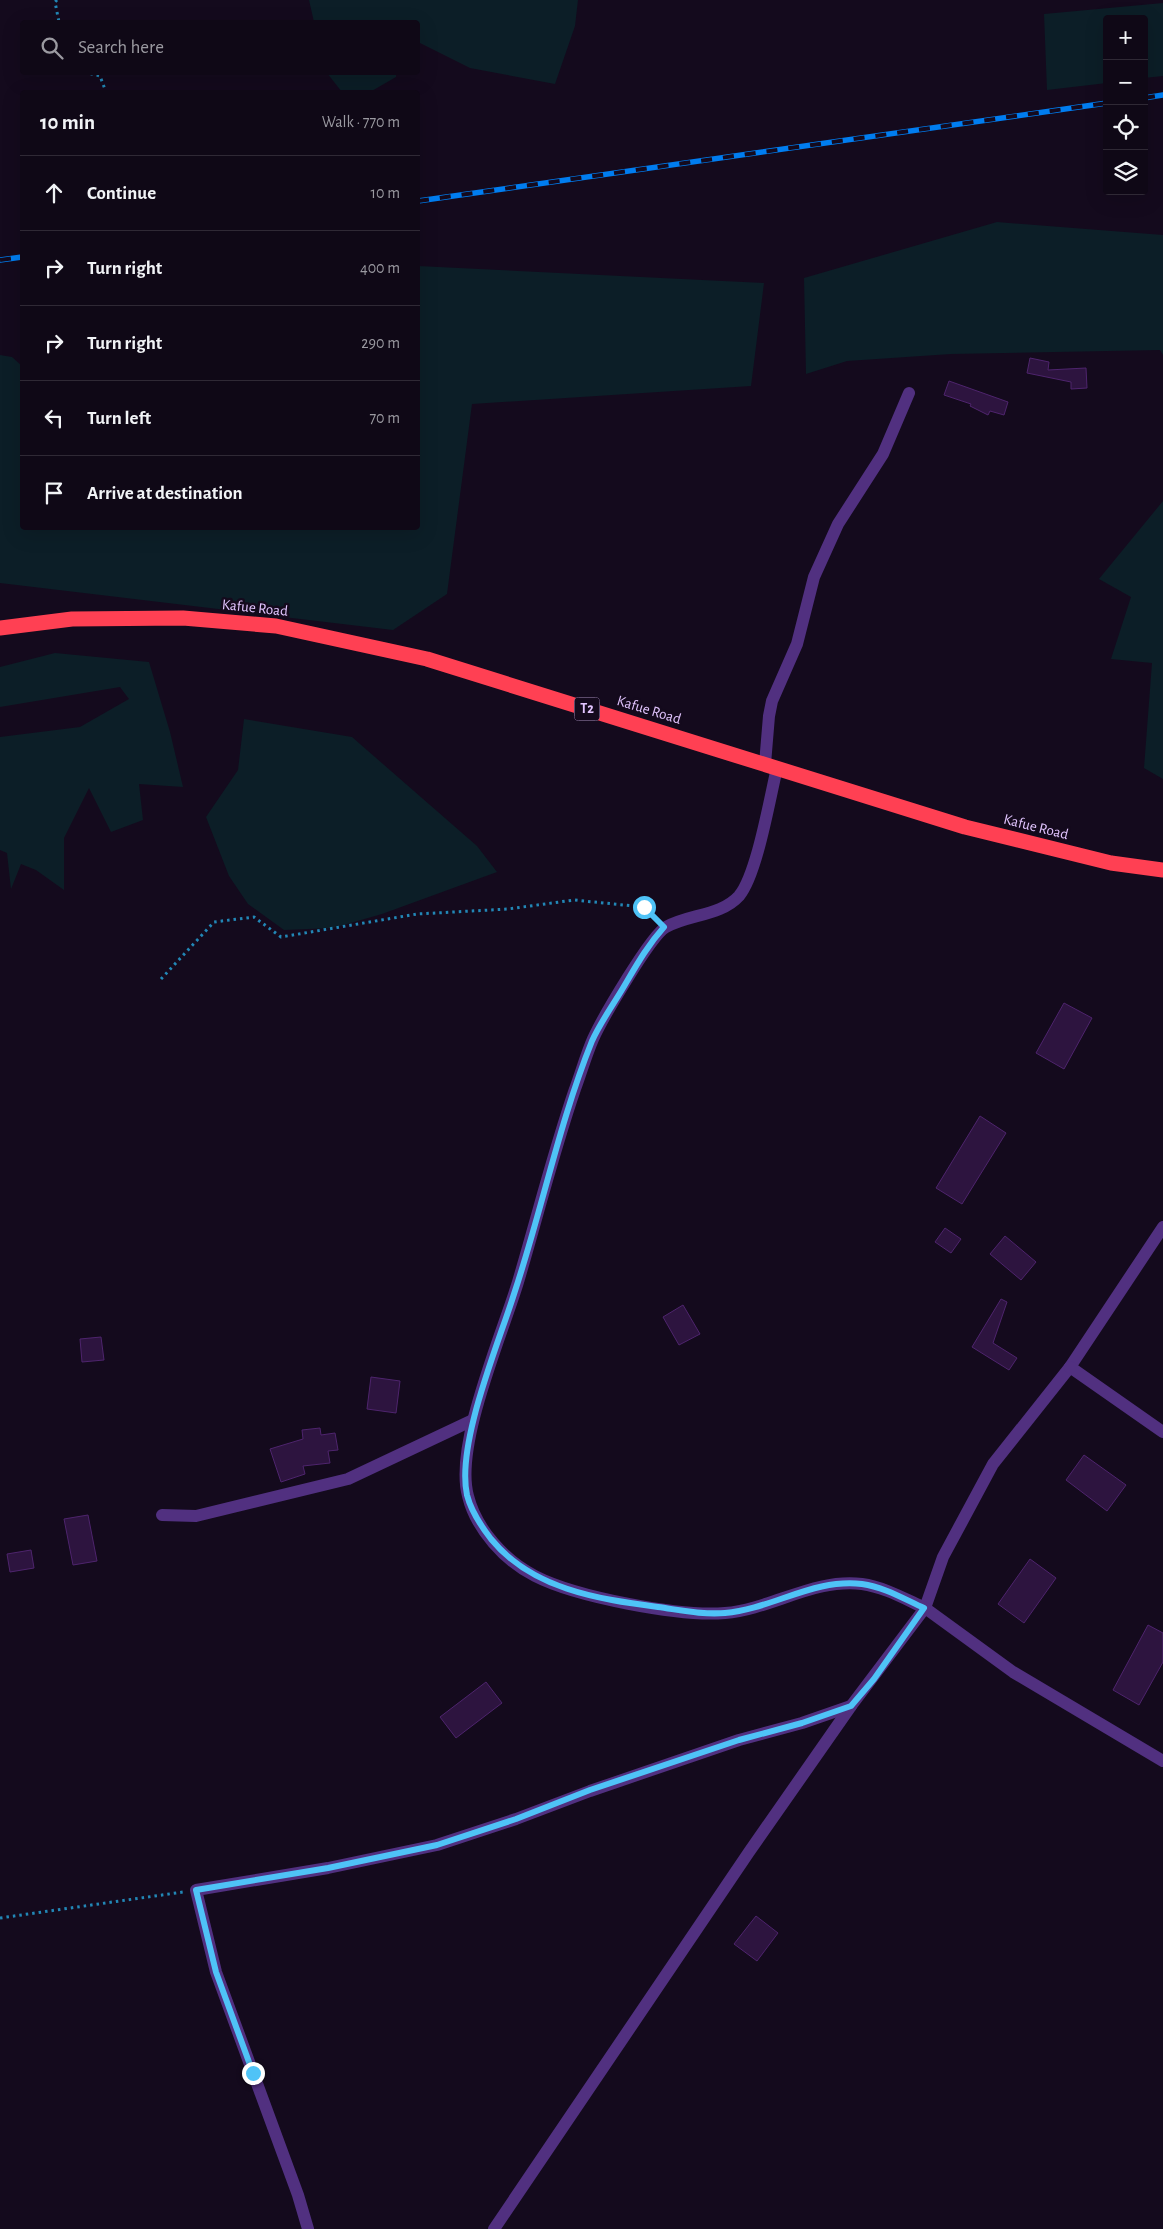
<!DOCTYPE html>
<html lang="en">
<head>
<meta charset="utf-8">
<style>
	body { margin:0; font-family:"Alegreya Sans",sans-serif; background:#1d1623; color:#f1f3f6 }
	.controls { position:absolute; right:15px; top:15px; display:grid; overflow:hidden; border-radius:5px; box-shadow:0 5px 20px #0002 }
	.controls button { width:45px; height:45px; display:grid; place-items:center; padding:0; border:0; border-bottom:1px solid #2f2935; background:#0f0816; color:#f1f3f6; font:25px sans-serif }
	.stop { position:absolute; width:15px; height:15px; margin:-11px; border:4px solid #4fc3f7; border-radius:50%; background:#fff }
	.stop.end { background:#4fc3f7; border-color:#fff; box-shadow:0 1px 5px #0008 }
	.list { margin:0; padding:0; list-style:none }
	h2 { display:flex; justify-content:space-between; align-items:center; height:65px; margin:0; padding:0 20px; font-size:21px }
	h2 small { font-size:16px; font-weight:400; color:#9b9aa1 }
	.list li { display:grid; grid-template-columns:32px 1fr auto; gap:15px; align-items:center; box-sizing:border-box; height:75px; padding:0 20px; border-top:1px solid #2f2935 }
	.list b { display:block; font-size:19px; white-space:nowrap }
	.list em { font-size:16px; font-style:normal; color:#9b9aa1 }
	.icon { flex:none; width:28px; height:28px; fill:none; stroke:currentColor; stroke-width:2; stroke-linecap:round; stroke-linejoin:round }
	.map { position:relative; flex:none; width:1163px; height:2229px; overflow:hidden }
	.search { position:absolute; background:#0f0816; box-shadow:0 5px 20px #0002; left:20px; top:20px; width:400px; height:55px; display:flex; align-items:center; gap:12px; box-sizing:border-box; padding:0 18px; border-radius:5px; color:#9b9aa1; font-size:19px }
	.panel { position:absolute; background:#0f0816; box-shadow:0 5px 20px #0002; left:20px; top:90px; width:400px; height:440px; border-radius:5px }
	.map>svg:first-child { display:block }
	.green { fill:#0c1e27 }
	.building { fill:#2d143f; stroke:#4e246d }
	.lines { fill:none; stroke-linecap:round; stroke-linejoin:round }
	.path { stroke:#2287b6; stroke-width:3; stroke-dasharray:2.5 4; stroke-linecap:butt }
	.street { stroke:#513080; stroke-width:12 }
	.highway { stroke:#ff4053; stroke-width:15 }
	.rail-casing { stroke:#007df0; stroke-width:5.5 }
	.rail { stroke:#140a1d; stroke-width:4; stroke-dasharray:11; stroke-linecap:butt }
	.route { stroke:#4fc3f7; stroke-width:6 }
	.labels { text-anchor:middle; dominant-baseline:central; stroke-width:5; stroke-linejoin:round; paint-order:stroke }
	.shield { fill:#140a1d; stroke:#a48dbb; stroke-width:1 }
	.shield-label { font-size:14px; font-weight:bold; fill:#e2c5ff }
	.street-label { font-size:15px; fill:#e2c5ff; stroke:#140a1d }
</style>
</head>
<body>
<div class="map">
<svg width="1163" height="2229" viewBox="0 0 1163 2229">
	<rect width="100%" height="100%" fill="#140a1d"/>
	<!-- green -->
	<g class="green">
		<path d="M 309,0 L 578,0 L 575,26 L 555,84 L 470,68 L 418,42 L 418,22 L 314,22 Z"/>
		<path d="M 1163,3 L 1163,76 L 1144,78 L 1144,19 L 1107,19 L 1107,83 L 1047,90 L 1044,14 Z"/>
		<path d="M 327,73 L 396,73 L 396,77 L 370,92 L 342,92 Z"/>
		<path d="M 997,222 L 1163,235 L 1163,355 L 1160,350 L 951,354 L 847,361 L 806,374 L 804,278 Z"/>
		<path d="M 418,266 L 764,283 L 751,386 L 472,404 L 447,594 L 393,630 L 0,583 L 0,355 L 12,357 L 22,366 L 22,528 L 418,528 Z"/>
		<path d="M 1163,501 L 1163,779 L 1144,768 L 1152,663 L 1111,659 L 1131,597 L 1099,579 Z"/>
		<path d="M 55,653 L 149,662 L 170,732 L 183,787 L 139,784 L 143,820 L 111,832 L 89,788 L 64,838 L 64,890 L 36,870 L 21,864 L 11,889 L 7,853 L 0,850 L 0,737 L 80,727 L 129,699 L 120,687 L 0,707 L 0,667 Z"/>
		<path d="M 244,719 L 352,737 L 477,846 L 497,872 L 382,914 L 333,928 L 284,930 L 248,904 L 229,876 L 206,817 L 238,770 Z"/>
	</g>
	<!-- building -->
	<g class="building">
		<path d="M 1030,358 L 1049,362 L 1048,370 L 1086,368 L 1087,388 L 1071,389 L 1071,382 L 1027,373 Z"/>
		<path d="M 949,381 L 1008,402 L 1004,415 L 990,411 L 988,415 L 970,406 L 971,404 L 944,395 Z"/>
		<path d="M 1064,1003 L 1092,1018 L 1064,1069 L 1036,1053 Z"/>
		<path d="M 980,1116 L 1006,1133 L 962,1204 L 936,1188 Z"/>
		<path d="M 945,1228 L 961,1239 L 951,1253 L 935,1242 Z"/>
		<path d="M 1005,1236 L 1036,1262 L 1021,1280 L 990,1254 Z"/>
		<path d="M 1001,1299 L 1007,1302 L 993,1343 L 1017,1358 L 1009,1370 L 972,1347 Z"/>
		<path d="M 683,1305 L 700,1334 L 679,1345 L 663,1317 Z"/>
		<path d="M 101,1337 L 104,1360 L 82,1362 L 80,1339 Z"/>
		<path d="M 371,1377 L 400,1381 L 396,1413 L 367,1409 Z"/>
		<path d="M 320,1428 L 321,1435 L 335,1433 L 338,1450 L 328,1451 L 330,1463 L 303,1466 L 305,1474 L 281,1482 L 270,1449 L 303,1439 L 302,1430 Z"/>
		<path d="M 1084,1455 L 1126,1485 L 1107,1511 L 1066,1480 Z"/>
		<path d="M 88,1515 L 97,1561 L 73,1565 L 64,1519 Z"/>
		<path d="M 31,1550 L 34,1568 L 10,1572 L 7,1554 Z"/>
		<path d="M 1030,1559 L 1056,1578 L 1024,1623 L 998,1604 Z"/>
		<path d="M 1148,1625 L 1163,1633 L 1163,1662 L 1139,1705 L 1113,1690 Z"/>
		<path d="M 486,1682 L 502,1703 L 456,1738 L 440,1717 Z"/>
		<path d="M 756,1916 L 778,1933 L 757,1961 L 734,1944 Z"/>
	</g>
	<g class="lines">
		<!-- path -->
		<g class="path">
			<path d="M 57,0 L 55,2 L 59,22"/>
			<path d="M 84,72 L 100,76 L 106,92"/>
			<path d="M 161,979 L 214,922 L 254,917 L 281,937 L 417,914 L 508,909 L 574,900 L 644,907 L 655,918"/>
			<path d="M 0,1918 L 183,1892"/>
		</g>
		<!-- street -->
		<g class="street">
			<path d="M 765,764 L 769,716 L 772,701 L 797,644 L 814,577 L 838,524 L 883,454 L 909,393"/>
			<path d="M 1163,1227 L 1070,1367 L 993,1464 L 943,1557 L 925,1608 L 1013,1672 L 1163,1761"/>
			<path d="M 1070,1367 L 1163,1432"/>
			<path d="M 162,1515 L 196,1516 L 348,1479 L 473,1420"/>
			<path d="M 308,2229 L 298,2195 L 216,1972 L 196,1890 L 328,1868 L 437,1845 L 516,1819 L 590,1791 L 739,1740 L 802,1723 L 851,1706"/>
			<path d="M 494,2229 L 749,1852 L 851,1706 L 925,1608 C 905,1599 884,1587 862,1584 C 814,1578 772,1609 725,1613 C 680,1617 576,1597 535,1576 C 505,1561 476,1529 468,1496 C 454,1445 502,1335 518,1282 C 537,1218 553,1153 575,1089 C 581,1073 586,1055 593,1039 C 602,1019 651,935 666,927 C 689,914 721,916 739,896 C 757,875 770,797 777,768"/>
		</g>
		<!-- highway -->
		<path class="highway" d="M 0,628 L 72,619 L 183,618 L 276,626 L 427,659 L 965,827 L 1111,863 L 1163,870"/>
		<!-- rail casing -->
		<g class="rail-casing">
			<g id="rail">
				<path d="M 1144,98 L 1163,95"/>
				<path d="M 418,201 L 1107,103"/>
				<path d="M 0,260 L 22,257"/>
			</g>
		</g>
		<!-- rail -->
		<use href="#rail" class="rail"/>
	</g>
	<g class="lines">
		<!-- route -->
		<path class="route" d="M 253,2073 L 216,1972 L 196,1890 L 328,1868 L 437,1845 L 516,1819 L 590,1790 L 739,1740 L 802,1723 L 851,1706 L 874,1679 L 924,1608 C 904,1599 884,1587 862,1584 C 814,1578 772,1609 725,1613 C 703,1615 680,1610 658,1607 C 597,1599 532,1589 491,1539 C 481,1526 471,1511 467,1495 C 456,1444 498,1345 514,1294 C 542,1210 559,1123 592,1041 C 600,1023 613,1005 623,988 C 636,966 647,946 664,927 L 644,907"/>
	</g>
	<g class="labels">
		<!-- shield labels -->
		<rect class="shield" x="574.5" y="697.5" width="25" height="23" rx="4"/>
		<g class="shield-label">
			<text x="587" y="709">T2</text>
		</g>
		<!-- street labels -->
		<g class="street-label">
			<text transform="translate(255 608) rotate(6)">Kafue Road</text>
			<text transform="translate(649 710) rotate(17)">Kafue Road</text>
			<text transform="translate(1036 827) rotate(14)">Kafue Road</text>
		</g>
	</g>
</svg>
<div class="controls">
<button>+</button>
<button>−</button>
<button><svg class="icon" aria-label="locate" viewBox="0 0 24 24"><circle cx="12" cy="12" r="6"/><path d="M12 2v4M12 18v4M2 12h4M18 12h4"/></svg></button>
<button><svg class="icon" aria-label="layers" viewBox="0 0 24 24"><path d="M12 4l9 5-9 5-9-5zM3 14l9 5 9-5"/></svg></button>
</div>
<div class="stop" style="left:644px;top:907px"></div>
<div class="stop end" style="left:253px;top:2073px"></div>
<div class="search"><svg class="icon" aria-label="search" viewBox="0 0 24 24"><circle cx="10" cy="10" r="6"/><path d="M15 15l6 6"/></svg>Search here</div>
<section class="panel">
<h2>10 min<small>Walk · 770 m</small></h2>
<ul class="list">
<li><svg class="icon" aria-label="ahead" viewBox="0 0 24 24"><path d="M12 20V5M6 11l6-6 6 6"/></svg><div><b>Continue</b></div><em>10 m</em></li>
<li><svg class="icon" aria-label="right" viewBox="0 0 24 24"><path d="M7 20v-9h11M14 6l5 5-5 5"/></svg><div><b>Turn right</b></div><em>400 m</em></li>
<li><svg class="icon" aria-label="right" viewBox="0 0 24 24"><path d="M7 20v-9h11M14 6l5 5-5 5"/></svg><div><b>Turn right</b></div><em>290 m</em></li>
<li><svg class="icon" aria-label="left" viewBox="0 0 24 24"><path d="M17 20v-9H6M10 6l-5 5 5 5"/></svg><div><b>Turn left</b></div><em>70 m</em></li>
<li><svg class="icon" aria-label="arrive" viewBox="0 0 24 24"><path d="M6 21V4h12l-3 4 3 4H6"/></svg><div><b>Arrive at destination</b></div></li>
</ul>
</section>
</div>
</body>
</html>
